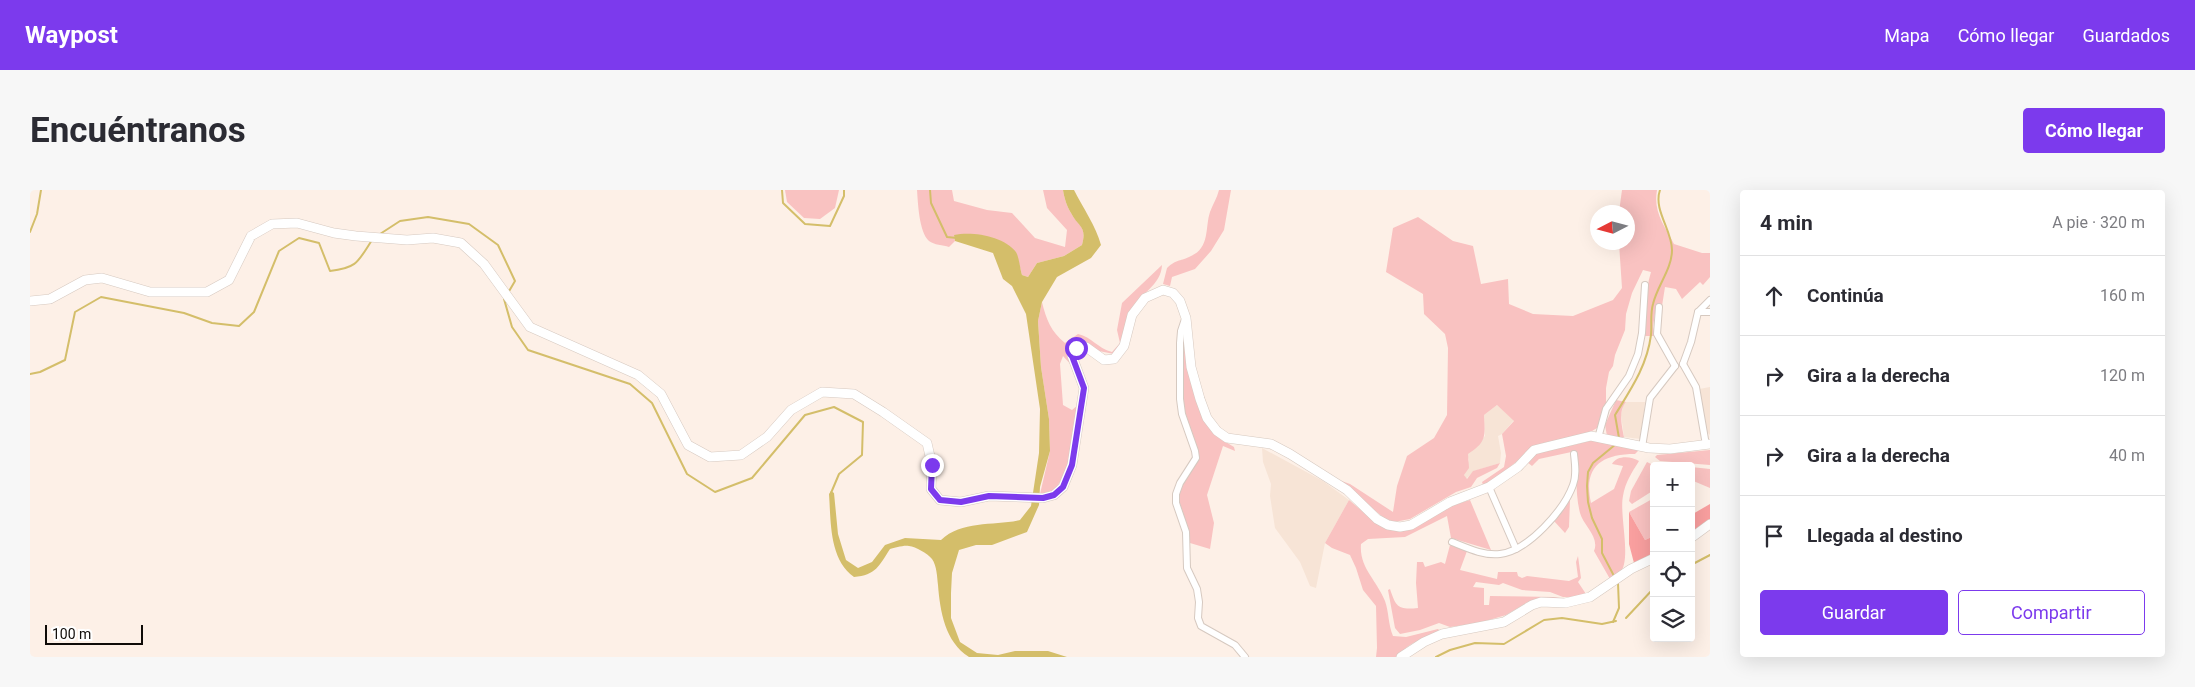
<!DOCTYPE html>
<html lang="es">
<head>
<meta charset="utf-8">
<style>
	body { margin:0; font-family:Roboto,sans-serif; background:#f7f7f7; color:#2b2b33 }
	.controls { position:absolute; right:15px; bottom:15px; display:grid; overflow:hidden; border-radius:5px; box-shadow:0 5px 20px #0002 }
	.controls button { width:45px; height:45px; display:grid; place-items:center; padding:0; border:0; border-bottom:1px solid #e1e1e2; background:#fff; color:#2b2b33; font:25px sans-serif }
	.compass { position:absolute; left:1560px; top:15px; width:45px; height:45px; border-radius:50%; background:#fff; box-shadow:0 5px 20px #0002; rotate:264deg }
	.scale { position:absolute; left:15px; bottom:12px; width:98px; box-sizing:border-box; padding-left:5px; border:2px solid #0f0b08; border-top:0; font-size:14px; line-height:18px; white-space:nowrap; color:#0f0b08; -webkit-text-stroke:4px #fff; paint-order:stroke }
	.stop { position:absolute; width:15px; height:15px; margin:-11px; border:4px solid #7c3aed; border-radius:50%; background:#fff }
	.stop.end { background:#7c3aed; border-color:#fff; box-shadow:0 1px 5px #0008 }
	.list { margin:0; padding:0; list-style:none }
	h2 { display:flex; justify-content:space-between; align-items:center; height:65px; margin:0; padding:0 20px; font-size:21px }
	h2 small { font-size:16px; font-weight:400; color:#7c7c81 }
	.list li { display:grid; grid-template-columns:32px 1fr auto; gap:15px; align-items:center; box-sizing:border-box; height:80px; padding:0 20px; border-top:1px solid #e1e1e2 }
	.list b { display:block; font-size:19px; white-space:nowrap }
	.list em { font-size:16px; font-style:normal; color:#7c7c81 }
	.actions { display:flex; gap:10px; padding:15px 20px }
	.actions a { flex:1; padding:11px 0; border:1px solid #7c3aed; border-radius:5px; text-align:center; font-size:18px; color:#7c3aed }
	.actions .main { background:#7c3aed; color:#fff }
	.icon { flex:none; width:28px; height:28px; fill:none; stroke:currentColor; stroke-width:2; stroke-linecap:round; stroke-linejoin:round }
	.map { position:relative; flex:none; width:1680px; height:467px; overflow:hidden; border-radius:5px }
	header { display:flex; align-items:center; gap:30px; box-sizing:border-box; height:70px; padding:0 25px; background:#7c3aed; color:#fff }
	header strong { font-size:24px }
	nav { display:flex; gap:28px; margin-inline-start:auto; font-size:18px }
	.intro { display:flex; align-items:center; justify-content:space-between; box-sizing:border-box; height:120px; padding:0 30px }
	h1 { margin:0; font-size:35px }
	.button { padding:12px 22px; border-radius:5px; background:#7c3aed; color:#fff; font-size:18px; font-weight:700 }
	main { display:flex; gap:30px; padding:0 30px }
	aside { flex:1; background:#fff; border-radius:5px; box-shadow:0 5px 20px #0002 }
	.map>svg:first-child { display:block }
	.built { fill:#f7e4d6 }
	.green { fill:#f9c2c1 }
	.forest { fill:#f99f9f }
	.water { fill:#d4be6a }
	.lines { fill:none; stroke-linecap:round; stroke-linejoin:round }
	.stream { stroke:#d4be6a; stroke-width:2 }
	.minor-casing { stroke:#d6c9c0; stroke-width:8 }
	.secondary-casing { stroke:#d6c9c0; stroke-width:10 }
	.minor { stroke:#fff; stroke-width:6 }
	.secondary { stroke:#fff; stroke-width:9 }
	.route { stroke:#7c3aed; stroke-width:6 }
</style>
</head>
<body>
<header>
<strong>Waypost</strong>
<nav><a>Mapa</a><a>Cómo llegar</a><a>Guardados</a></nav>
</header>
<div class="intro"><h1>Encuéntranos</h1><a class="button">Cómo llegar</a></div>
<main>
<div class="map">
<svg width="1680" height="467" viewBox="0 0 1680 467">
	<rect width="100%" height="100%" fill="#fdf0e7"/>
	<!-- built -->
	<g class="built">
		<path d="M 1680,197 L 1680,245 L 1676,241 L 1669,199 Z"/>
		<path d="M 1596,212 L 1615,212 L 1611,249 L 1594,247 L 1591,225 L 1593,216 Z"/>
		<path d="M 1467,215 L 1484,230 L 1472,244 L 1468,246 L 1471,263 L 1470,273 L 1444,281 L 1436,289 L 1434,285 L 1439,270 L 1437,264 L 1455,246 L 1454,225 Z"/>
		<path d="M 1232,258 L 1293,291 L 1319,310 L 1295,353 L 1286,398 L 1280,396 L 1270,372 L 1245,338 L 1240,306 L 1241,294 L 1233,272 Z"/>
	</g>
	<!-- green -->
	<g class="green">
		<path d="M 755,0 L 809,0 L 805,18 L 790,29 L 774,28 L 757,12 Z"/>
		<path d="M 887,0 L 922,0 L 924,11 L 957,20 L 982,23 L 1005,48 L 1035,57 L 1037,40 L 1017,18 L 1013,0 L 1033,0 C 1034,7 1037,17 1041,23 C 1049,37 1057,36 1052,55 L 1034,66 L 1007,73 L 998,87 L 992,85 L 986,62 L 924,45 L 925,51 L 919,57 C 913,55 904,55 899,51 C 889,42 888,13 887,0 Z"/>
		<path d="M 1189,0 L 1201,0 L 1194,40 L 1181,61 L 1165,79 L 1142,87 L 1140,96 L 1133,94 L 1137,78 C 1148,68 1150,72 1161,66 C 1180,58 1175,37 1180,22 C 1183,14 1187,8 1189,0 Z"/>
		<path d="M 1592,0 L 1627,0 C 1623,22 1634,35 1644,54 L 1672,63 L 1680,63 L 1680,87 L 1673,95 L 1670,92 L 1652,109 L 1646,99 L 1635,97 L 1632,116 L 1626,116 L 1623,137 L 1625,146 L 1613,146 C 1618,125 1614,103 1621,82 L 1613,80 L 1602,103 L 1596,124 L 1595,140 L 1585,165 L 1583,176 L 1579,182 L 1576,198 L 1576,214 L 1567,238 L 1557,244 L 1506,255 L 1466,289 L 1453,295 L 1452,292 L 1474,277 L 1476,266 L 1472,244 L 1484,231 L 1467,215 L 1454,225 C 1455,246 1457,252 1438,264 L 1439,278 L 1434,285 L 1437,289 L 1443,281 L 1470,273 L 1467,278 L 1447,288 L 1441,297 L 1426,302 L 1380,329 L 1364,332 L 1354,328 L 1306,289 L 1320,294 L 1363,322 L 1367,296 L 1377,266 L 1404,248 L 1417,225 L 1418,158 L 1415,144 L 1394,124 L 1393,104 L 1356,82 L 1363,38 L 1388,27 L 1423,51 L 1443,56 L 1451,94 L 1478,89 L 1479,114 L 1503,124 L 1543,126 L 1583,110 L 1592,98 L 1589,53 L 1598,52 L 1598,22 L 1589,22 Z"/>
		<path d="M 1132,75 C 1131,96 1110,103 1101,120 C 1093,136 1097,151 1084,164 L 1069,161 L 1052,152 L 1045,154 L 1044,178 L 1033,166 L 1030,174 L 1033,215 L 1042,220 L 1048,215 C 1045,245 1042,277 1024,301 L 1010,304 L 1020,261 L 1019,229 L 1011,177 L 1008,131 L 1012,112 C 1016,129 1021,142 1035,153 L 1048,144 C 1062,147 1067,158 1082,162 L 1090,153 L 1087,140 L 1092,113 Z"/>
		<path d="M 1154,142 L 1170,221 L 1194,251 L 1204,257 L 1205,261 L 1193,256 L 1177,305 L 1184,333 L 1180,359 L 1160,353 C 1158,337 1147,321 1148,306 C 1150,292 1162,277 1168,266 L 1153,215 L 1152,156 Z"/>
		<path d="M 1586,210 L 1596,212 C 1588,221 1592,236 1594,247 L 1590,249 L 1577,246 L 1575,235 Z"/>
		<path d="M 1564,250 L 1609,260 L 1605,264 C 1571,264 1553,277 1561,313 L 1584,299 L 1593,276 L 1582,274 C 1587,265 1601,266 1609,271 C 1602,282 1595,293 1593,306 C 1589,325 1602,369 1590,383 C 1588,386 1583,387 1580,389 L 1564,361 C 1570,347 1553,335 1550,323 C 1545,303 1547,281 1546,261 L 1509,269 L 1502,276 L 1497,272 L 1505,264 Z"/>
		<path d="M 1680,260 L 1680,275 L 1630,271 L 1625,267 L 1627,265 Z"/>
		<path d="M 1617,272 L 1625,276 L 1624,276 L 1624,300 L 1602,314 L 1599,311 L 1601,301 Z"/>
		<path d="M 1661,277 L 1680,279 L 1680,298 L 1661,290 Z"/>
		<path d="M 1624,308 L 1624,346 L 1615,350 L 1599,322 Z"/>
		<path d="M 1539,309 L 1540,310 L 1539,337 L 1535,343 L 1524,331 Z"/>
		<path d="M 1319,310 C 1329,318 1338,327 1349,334 C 1372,350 1388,333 1408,322 C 1418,317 1430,313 1440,310 L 1461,360 L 1421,348 L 1417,326 L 1375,347 L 1338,349 L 1331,354 C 1329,378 1347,390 1355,411 C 1359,422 1358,434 1363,446 L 1376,447 L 1408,439 L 1411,442 C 1397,448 1376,452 1369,467 L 1346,467 L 1347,458 L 1346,416 L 1333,400 L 1326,378 L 1320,365 L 1302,358 L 1295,353 Z"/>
		<path d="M 1420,355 L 1437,361 L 1430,380 L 1467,389 L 1468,382 L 1487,382 L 1488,386 L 1492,388 L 1497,386 L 1539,391 L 1548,387 L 1546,372 L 1548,366 L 1551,388 L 1548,392 L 1556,404 L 1549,407 L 1533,407 L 1520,402 L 1492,400 L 1473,393 L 1469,395 L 1446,392 L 1443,397 L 1454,398 L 1454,415 L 1459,415 L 1460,406 L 1524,407 L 1530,408 L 1533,412 L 1498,412 L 1476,425 L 1449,433 L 1420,437 L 1409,433 L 1390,440 L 1370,444 L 1365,438 L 1358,400 L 1360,399 C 1366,417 1368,420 1388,418 L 1386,393 L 1387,372 L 1393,372 L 1395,377 L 1411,372 L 1415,374 Z"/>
	</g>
	<!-- forest -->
	<g class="forest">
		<path d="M 1680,314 L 1680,331 L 1661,344 L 1661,325 Z"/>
		<path d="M 1599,322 L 1615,350 L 1624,346 L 1624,364 L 1604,373 L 1599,354 Z"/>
	</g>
	<!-- water -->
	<path class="water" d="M 1033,0 L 1044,0 C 1053,18 1066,36 1071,55 L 1061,68 L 1027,87 L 1012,112 L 1008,131 L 1011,177 L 1019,229 L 1020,261 L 1010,297 L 1009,315 L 997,342 L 962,355 L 946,355 L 929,360 L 922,383 L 921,403 L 921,428 L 930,452 L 947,463 L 968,465 L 985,461 L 1018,461 L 1037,467 L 939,467 C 915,452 910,421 908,395 C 907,387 907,376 902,369 C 897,363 886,357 879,356 C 873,355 865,358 860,359 C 849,376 846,385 824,387 C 799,369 801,332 799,304 L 801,301 L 804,303 L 808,344 L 816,370 L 828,378 L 842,372 L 855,355 L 875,348 L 911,350 C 932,330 964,336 990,330 L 1001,316 L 1009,263 L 1010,219 L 996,124 L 982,96 L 973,89 L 963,63 L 925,51 L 924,45 C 942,41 974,46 986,62 C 989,67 990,78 992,85 L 998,87 L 1007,73 L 1034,66 L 1052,55 C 1057,36 1049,38 1041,23 C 1037,17 1034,7 1033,0 Z"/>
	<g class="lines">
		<!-- stream -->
		<g class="stream">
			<path d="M 752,0 L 753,13 L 775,34 L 800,36 L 814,6 L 814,0"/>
			<path d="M 900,0 L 901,13 L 917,47 L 927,48"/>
			<path d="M 0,42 L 7,24 L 11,0"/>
			<path d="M 350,44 L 370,31 L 398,27 L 439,34 L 468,55 L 485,91 L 478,103"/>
			<path d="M 474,109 L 482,137 L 498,160 L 600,194 L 622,213 L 657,284 L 685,302 L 722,288 L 775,225 L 804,217 L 833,232 L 832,265 L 809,284 L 801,303"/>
			<path d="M 0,184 L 10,182 L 35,170 L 45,122 L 71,107 L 154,123 L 182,133 L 209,136 L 224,122 L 249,61 L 269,48 L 289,53 L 300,81 C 327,78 328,72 342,50"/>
			<path d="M 1589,248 L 1585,225 C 1601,199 1617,176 1621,145 C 1622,135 1620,124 1623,114 C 1627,96 1642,79 1642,60 C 1642,40 1623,20 1630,0"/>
			<path d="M 1661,375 L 1680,365"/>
			<path d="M 1584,386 L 1572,363 L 1572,349 L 1562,328 L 1558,312 L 1557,296 L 1558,282 L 1563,273 L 1586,254"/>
			<path d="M 1596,428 L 1624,398"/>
			<path d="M 1583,432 L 1589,418 L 1588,393"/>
			<path d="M 1406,467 L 1420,460 L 1445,453 L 1474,454 L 1514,430 L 1532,428 L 1572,434 L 1586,431"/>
		</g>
		<!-- minor casing -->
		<g class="minor-casing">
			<g id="minor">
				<path d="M 1629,117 L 1627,144 L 1645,176"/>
				<path d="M 1668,122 L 1680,122"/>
				<path d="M 1155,129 L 1151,141 L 1150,153 L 1150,209 L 1152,224 L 1165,261 L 1166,268 L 1150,293 L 1146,304 L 1146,313 L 1156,342 L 1157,378 L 1167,399 L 1169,412 L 1168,428 L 1171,436 L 1205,455 L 1215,467"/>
				<path d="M 1653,174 L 1666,197 L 1676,255"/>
				<path d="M 1653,174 L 1661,152 L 1668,122 L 1680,110"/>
				<path d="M 1568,248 L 1576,219 L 1599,186 L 1608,164 L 1612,143 L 1615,95"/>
				<path d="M 1612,257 L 1620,208 L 1645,176"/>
				<path d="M 1459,297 L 1486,359"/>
				<path d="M 1422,352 C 1437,358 1454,366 1470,364 C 1498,361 1534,320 1543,295 C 1547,285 1545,274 1544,264"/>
			</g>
		</g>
		<!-- secondary casing -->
		<g class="secondary-casing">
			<g id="secondary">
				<path d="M 0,111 L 20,109 L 55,90 L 72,88 L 120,102 L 177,102 L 199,90 L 221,46 L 242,34 L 267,33 L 304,43 L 326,46 L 377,50 L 403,48 L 431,53 L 454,74 L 500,137 L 608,185 L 631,204 L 658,255 L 680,267 L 711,265 L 737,247 L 761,220 L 792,202 L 824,204 L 853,222 L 897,253 L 902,275 L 901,299 L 910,310 L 931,312 L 959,306 L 1013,308 L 1024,305 L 1033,297 L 1042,275 L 1054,198 L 1042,166 L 1046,158 L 1056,157 L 1074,170 L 1084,169 L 1094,156 L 1102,125 L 1115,108 L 1133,100 L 1143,103 L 1150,111 L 1156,128 L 1161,177 L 1170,209 L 1177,228 L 1187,241 L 1197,248 L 1241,254 L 1260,264 L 1317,300 L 1347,329 L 1358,335 L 1370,337 L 1381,335 L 1420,312 L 1459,297 L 1488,277 L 1504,260 L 1516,257 L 1561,246 L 1619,258 L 1640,259 L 1680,254"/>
				<path d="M 1661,348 L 1680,334"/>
				<path d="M 1371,467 L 1394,452 L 1412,444 L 1474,432 L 1502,415 L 1511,412 L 1535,413 L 1560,407 L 1601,379 L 1624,368"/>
			</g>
		</g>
		<!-- minor -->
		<use href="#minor" class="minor"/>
		<!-- secondary -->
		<use href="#secondary" class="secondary"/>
	</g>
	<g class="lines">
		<!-- route -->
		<path class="route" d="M 902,275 L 901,299 L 910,310 L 931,312 L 959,306 L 1013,308 L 1024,305 L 1033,297 L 1042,275 L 1054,198 L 1042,166 L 1046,158"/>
	</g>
</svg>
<div class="controls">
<button>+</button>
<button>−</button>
<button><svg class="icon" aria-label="locate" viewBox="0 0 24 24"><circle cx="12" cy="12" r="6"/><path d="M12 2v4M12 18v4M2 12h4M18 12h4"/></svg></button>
<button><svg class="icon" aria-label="layers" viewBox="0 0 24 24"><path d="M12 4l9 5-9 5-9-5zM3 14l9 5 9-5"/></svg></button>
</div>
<svg class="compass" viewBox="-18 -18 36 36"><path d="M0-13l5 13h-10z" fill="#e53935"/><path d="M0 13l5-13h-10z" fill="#7c7c81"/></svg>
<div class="scale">100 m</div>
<div class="stop" style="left:1046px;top:158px"></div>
<div class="stop end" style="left:902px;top:275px"></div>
</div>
<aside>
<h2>4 min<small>A pie · 320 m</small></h2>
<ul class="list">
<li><svg class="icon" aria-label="ahead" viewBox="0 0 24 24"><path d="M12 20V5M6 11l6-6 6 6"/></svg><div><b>Continúa</b></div><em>160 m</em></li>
<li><svg class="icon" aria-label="right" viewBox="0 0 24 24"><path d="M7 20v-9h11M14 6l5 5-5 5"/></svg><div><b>Gira a la derecha</b></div><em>120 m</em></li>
<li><svg class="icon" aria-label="right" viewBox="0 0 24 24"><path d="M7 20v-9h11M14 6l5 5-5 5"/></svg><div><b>Gira a la derecha</b></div><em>40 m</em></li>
<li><svg class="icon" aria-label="arrive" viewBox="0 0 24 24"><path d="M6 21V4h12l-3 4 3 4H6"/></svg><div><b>Llegada al destino</b></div></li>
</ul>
<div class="actions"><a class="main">Guardar</a><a>Compartir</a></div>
</aside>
</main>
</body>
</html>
